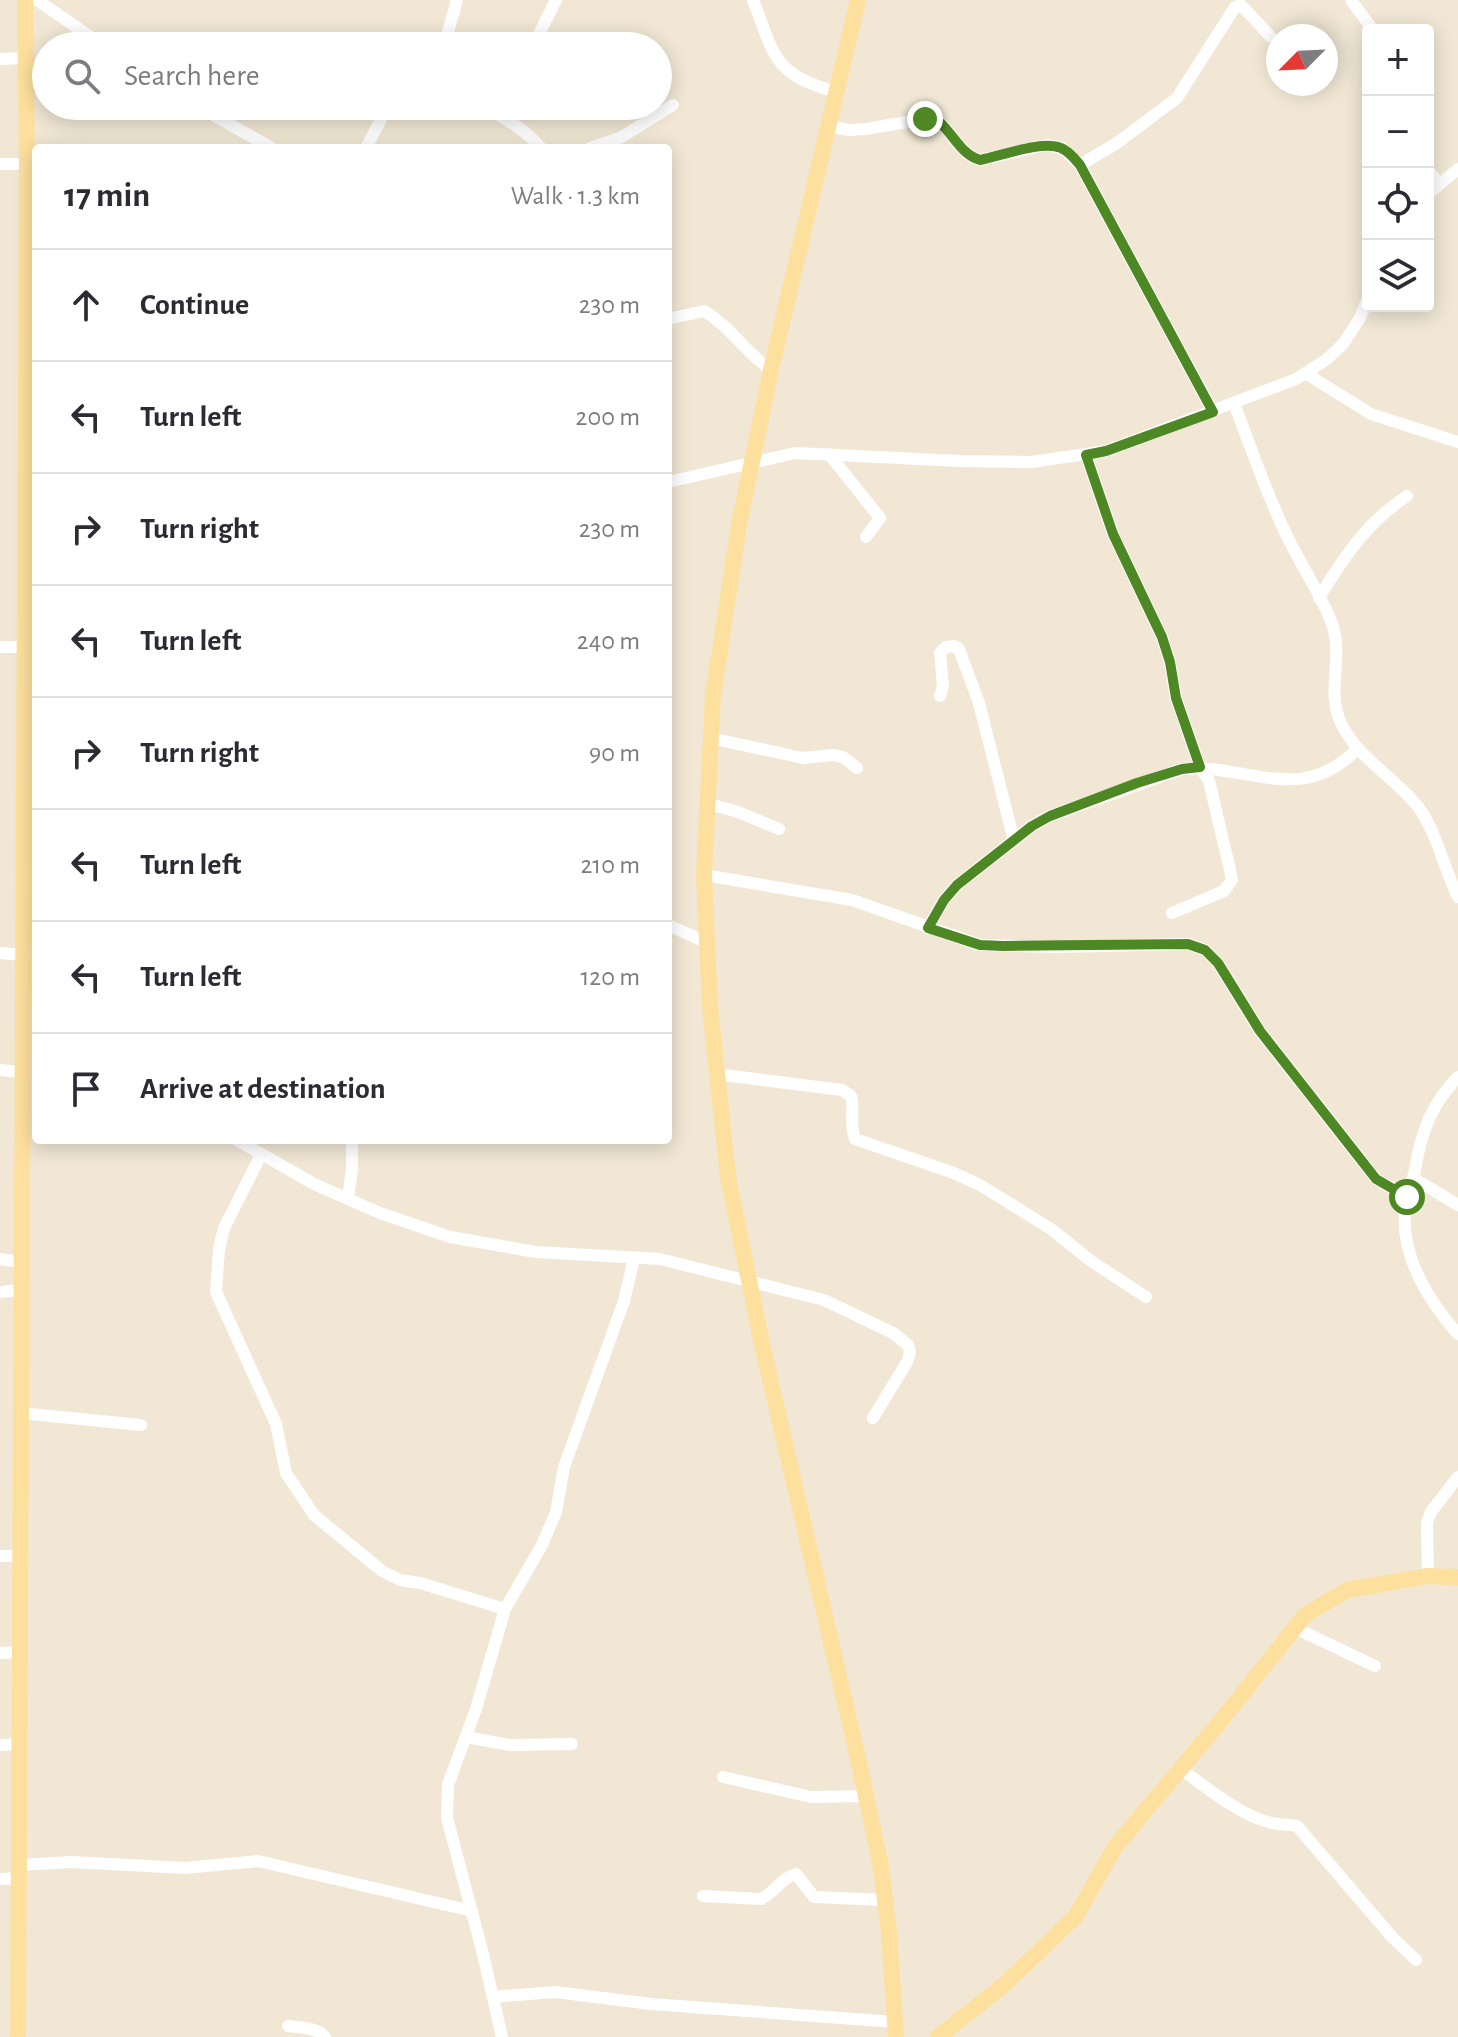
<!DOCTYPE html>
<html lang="en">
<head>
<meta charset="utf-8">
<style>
	body { margin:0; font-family:"Alegreya Sans",sans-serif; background:#f7f7f7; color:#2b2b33 }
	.controls { position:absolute; right:24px; top:24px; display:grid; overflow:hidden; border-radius:8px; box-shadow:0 4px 20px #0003 }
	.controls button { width:72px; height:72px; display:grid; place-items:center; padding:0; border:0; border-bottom:2px solid #e1e1e2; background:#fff; color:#2b2b33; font:40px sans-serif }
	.compass { position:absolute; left:1266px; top:24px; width:72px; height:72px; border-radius:50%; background:#fff; box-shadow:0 4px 20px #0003; rotate:246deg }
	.stop { position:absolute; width:24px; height:24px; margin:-18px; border:6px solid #4e8825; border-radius:50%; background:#fff }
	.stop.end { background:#4e8825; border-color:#fff; box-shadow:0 2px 8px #0008 }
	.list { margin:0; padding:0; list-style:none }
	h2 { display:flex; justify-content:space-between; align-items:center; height:104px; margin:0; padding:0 32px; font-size:34px }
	h2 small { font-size:26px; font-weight:400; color:#7c7c81 }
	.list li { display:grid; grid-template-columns:52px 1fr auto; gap:24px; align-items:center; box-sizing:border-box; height:112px; padding:0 32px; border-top:2px solid #e1e1e2 }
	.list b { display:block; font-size:30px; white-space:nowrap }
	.list em { font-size:26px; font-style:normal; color:#7c7c81 }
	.icon { flex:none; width:44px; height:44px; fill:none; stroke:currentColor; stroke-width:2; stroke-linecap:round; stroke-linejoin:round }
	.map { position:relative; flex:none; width:1458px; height:2037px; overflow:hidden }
	.search { position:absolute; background:#fff; box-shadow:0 4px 20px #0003; left:32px; top:32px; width:640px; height:88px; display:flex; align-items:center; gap:20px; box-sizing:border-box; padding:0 28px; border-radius:44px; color:#7c7c81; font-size:30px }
	.panel { position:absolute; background:#fff; box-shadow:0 4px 20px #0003; left:32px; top:144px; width:640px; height:1000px; border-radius:8px }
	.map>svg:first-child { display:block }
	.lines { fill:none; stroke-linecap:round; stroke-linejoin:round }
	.minor { stroke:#fff; stroke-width:12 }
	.major { stroke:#fee09e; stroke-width:16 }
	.route { stroke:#4e8825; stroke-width:10 }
</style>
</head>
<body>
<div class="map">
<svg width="1458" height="2037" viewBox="0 0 1458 2037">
	<rect width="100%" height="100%" fill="#f1e7d4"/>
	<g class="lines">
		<!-- minor -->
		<g class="minor">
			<path d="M 37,0 L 104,46"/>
			<path d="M 753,0 C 775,57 773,74 836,92"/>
			<path d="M 1351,0 L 1373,30"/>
			<path d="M 444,46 L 457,0"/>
			<path d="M 533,46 L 556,0"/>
			<path d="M 0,59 L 24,58"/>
			<path d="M 197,106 L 272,148"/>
			<path d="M 479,106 C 503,116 524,128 541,148"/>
			<path d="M 828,126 L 849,130 L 866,129 L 925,119 L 938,121 C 953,133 960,154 980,160 L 1046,145 L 1062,148 L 1080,165 L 1213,412"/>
			<path d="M 366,148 L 388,106"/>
			<path d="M 590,148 L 620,138 L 673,105"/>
			<path d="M 0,164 L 27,164"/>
			<path d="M 1080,165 L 1117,143 L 1177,98 L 1235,7 L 1241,5 L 1270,36"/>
			<path d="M 1428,169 L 1439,185"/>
			<path d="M 1428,194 L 1458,169"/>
			<path d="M 668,319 L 704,311 C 730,326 746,353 771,370"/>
			<path d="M 1305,373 L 1371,414 L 1458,442"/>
			<path d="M 1234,404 C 1252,449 1267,497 1289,540 C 1302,567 1320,593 1331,621 C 1345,656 1325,690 1341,723 C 1358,759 1395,777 1419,808 C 1437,833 1444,869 1458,897"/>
			<path d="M 829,454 L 880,518 L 866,537"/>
			<path d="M 1086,455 L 1113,534 L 1162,637 L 1170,662 L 1176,698 L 1200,767 L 1209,781 L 1230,870 L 1232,880 L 1224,891 L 1172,913"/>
			<path d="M 668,482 L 795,453 L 960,461 L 1031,462 L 1106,451 L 1296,379 L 1326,360 L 1343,344 L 1360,318 L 1368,298"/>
			<path d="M 1319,598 C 1343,558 1367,522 1407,496"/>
			<path d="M 0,647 L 23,647"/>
			<path d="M 940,696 L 943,686 L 940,653 L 946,647 L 954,646 L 959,649 L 979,703 L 1014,841"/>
			<path d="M 710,738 L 803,758 L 833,755 L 843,757 L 857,768"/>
			<path d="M 706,803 L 738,812 L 779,829"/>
			<path d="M 704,875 L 852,900 L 980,945 L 1057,947 L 1188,944 L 1205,950 L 1218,963 L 1260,1031 L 1376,1179 L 1407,1197"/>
			<path d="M 668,925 L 706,942"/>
			<path d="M 928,928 L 944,900 L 957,885 L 1032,826 L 1050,816 L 1182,769 C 1247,763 1301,807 1357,749"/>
			<path d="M 0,953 L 21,955"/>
			<path d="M 0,1070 L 21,1072"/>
			<path d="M 716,1074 L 842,1090 L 851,1096 C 855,1111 849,1124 855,1139 L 954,1173 L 980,1185 L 1051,1229 L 1091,1261 L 1146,1297"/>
			<path d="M 1458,1077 C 1431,1104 1421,1133 1415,1170 C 1412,1184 1406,1197 1405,1212 C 1401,1256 1429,1302 1458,1334"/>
			<path d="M 237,1140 L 314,1184 L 380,1213 L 450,1237 L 536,1252 L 660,1259 L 824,1300 L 893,1333 L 908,1345 L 910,1352 L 907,1362 L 873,1418"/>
			<path d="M 261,1155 L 224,1228 L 219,1249 L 216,1292 L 276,1424 L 286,1473 L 314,1515 L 382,1571 L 400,1580 L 420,1583 L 505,1609"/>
			<path d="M 1413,1178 L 1458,1205"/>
			<path d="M 348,1199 L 352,1168 L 352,1140"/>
			<path d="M 0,1259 L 20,1262"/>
			<path d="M 0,1292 L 20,1290"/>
			<path d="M 20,1413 L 141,1425"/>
			<path d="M 0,1556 L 19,1556"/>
			<path d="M 1428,1576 L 1427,1523 L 1431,1512 L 1458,1477"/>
			<path d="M 1295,1628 L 1375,1666"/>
			<path d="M 0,1653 L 19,1652"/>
			<path d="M 466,1737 L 510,1745 L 572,1744"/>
			<path d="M 0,1745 L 19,1744"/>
			<path d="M 1181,1769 C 1206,1787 1242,1817 1272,1823 C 1280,1825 1289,1824 1297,1826 L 1392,1937 L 1416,1960"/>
			<path d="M 723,1777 L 811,1797 L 866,1796"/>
			<path d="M 19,1865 L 71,1862 L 185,1868 L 258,1861 L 472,1911"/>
			<path d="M 0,1879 L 19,1878"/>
			<path d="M 703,1896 L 761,1899 C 774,1893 782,1877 796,1874 L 814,1897 L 885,1900"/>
			<path d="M 493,1997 L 555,1992 L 651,2004 L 895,2022"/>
			<path d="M 288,2026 C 300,2028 317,2027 325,2037"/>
			<path d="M 502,2037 L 483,1954 L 447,1818 L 448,1785 L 476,1709 L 505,1609 L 542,1545 L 556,1512 L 564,1467 L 624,1301 L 634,1259"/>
		</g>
		<!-- major -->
		<g class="major">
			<path d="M 858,0 L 771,370 L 740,519 L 713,695 L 704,875 L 710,1007 L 728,1177 L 763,1349 L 857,1754 L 881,1867 L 889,1933 L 896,2037"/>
			<path d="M 18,2037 L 27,164 L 25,0"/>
			<path d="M 938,2037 L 1005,1984 L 1076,1916 L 1115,1847 L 1224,1717 L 1305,1615 L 1347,1590 L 1428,1576 L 1458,1577"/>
		</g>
	</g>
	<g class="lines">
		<!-- route -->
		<path class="route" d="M 925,119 L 938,121 C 953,133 960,154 980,160 C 1001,156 1042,140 1061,148 C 1069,151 1075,159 1080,165 L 1213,412 L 1106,451 L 1086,455 L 1113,534 L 1162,637 L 1170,662 L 1176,698 L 1200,767 L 1182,769 L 1137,783 L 1050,816 L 1032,826 L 957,885 L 944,900 L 928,928 L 980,945 L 1003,946 L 1188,944 L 1205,950 L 1218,963 L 1260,1031 L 1376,1179 L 1407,1197"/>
	</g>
</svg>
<div class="controls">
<button>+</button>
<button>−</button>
<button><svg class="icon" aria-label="locate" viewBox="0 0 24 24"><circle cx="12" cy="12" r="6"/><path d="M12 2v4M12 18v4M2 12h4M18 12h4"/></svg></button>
<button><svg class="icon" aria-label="layers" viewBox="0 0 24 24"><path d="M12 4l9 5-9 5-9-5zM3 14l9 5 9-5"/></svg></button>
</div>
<svg class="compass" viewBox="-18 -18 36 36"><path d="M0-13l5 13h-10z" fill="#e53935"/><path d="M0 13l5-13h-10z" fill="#7c7c81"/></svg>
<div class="stop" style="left:1407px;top:1197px"></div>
<div class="stop end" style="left:925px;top:119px"></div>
<div class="search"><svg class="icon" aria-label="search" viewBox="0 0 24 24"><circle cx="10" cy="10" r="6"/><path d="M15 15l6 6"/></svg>Search here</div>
<section class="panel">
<h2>17 min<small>Walk · 1.3 km</small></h2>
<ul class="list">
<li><svg class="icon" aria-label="ahead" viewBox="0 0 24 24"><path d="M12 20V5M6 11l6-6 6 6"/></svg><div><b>Continue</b></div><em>230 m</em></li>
<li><svg class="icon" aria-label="left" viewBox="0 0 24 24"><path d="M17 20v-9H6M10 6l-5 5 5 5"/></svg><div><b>Turn left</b></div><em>200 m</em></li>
<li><svg class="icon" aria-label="right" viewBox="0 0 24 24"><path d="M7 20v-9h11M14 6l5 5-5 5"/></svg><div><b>Turn right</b></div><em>230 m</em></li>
<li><svg class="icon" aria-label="left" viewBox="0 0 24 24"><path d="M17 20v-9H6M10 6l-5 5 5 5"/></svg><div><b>Turn left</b></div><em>240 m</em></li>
<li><svg class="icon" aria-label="right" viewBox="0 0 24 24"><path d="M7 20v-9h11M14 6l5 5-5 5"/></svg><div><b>Turn right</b></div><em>90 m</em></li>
<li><svg class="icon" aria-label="left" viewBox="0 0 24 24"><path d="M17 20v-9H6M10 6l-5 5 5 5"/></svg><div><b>Turn left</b></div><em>210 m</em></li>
<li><svg class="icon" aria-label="left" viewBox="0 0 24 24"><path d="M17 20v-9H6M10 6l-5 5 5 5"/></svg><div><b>Turn left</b></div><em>120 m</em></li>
<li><svg class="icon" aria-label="arrive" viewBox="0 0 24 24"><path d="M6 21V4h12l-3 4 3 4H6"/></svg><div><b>Arrive at destination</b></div></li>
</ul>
</section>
</div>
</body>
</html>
